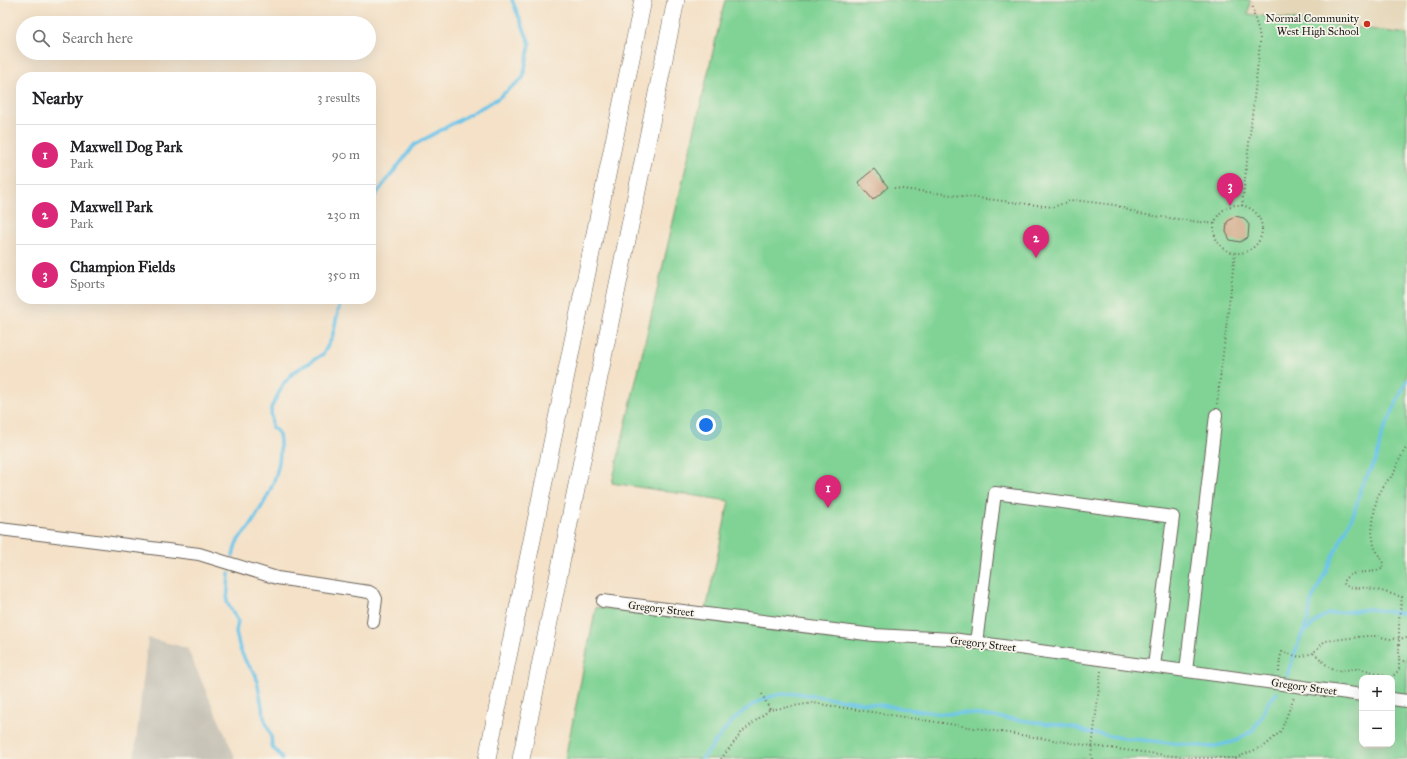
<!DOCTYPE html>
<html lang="en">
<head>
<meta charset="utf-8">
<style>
	body { margin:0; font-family:"IM FELL Great Primer",serif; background:#f2f2f2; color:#202124 }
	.controls { position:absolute; right:12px; bottom:12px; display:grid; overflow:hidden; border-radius:8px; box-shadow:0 4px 16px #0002 }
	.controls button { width:36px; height:36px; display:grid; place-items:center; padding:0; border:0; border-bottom:1px solid #e0e0e0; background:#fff; color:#202124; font:20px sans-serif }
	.you { position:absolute; left:706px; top:425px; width:14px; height:14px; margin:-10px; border:3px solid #fff; border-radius:50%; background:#1a73e8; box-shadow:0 0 0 6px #1a73e833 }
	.badge { display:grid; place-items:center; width:26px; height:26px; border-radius:50%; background:#db2777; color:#fff; font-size:13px; font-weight:700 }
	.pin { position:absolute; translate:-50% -33px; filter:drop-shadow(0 1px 2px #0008) }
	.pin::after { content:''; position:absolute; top:21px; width:14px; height:12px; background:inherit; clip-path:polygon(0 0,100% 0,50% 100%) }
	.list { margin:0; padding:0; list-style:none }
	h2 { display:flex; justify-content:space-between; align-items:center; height:52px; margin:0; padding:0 16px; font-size:17px }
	h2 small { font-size:13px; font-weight:400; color:#757577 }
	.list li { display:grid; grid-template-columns:26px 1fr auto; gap:12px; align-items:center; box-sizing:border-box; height:60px; padding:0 16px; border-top:1px solid #e0e0e0 }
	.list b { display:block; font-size:15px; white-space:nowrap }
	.list p { margin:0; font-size:13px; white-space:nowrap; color:#757577 }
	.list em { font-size:13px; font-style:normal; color:#757577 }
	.icon { flex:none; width:22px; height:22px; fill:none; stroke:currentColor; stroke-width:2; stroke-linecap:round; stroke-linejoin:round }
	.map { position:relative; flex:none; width:1407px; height:759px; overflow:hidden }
	.search { position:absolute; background:#fff; box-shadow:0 4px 16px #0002; left:16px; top:16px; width:360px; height:44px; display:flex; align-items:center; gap:10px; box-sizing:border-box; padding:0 14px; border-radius:22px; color:#757577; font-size:15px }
	.panel { position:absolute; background:#fff; box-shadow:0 4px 16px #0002; left:16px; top:72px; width:360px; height:232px; border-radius:16px }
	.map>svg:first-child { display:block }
	.built { fill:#e4d6b7 }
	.industrial { fill:#c9c4b8 }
	.green { fill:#81d395; stroke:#4e7858; fill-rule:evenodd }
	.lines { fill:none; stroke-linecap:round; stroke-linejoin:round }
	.stream { stroke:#6bc4e9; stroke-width:3.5 }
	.building { fill:#d0a583 }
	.minor-casing { stroke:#686158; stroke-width:14 }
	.highway-casing { stroke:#686158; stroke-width:18 }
	.path { stroke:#686158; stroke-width:2; stroke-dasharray:1 3; stroke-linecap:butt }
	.minor { stroke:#fff; stroke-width:12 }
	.highway { stroke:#fff; stroke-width:17 }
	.poi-dot { fill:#c8321e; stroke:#f7f3e8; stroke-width:1.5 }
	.labels { text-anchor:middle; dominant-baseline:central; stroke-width:3.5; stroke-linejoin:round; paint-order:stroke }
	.poi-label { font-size:11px; fill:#1c1c1c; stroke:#f7f3e8; text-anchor:end }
	.street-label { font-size:11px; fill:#1c1c1c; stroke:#f7f3e8 }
</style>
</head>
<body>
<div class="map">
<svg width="1407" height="759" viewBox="0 0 1407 759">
	<rect width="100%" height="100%" fill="#f7f3e8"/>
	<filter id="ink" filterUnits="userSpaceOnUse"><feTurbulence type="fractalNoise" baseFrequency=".025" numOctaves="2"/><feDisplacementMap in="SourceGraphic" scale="8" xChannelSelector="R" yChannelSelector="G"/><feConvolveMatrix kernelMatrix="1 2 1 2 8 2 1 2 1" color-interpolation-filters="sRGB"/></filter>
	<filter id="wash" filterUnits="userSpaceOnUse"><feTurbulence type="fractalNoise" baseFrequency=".012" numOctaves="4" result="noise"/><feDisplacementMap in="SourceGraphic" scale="16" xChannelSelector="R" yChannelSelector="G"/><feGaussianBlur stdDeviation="0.9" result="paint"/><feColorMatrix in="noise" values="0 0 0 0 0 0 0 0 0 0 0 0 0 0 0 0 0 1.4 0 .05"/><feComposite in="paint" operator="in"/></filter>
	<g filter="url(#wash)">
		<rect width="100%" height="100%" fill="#f4e1c7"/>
		<!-- built -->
		<path class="built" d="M 1140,0 L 1407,0 L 1407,34 L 1248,14 Z"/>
		<!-- industrial -->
		<path class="industrial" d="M 148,638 L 187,648 L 236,759 L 134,759 Z"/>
		<!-- green -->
		<path class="green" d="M 725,0 L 1250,0 L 1248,14 L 1407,34 L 1407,759 L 565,759 L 596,607 L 704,620 L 729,501 L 612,483 ZM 1362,678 L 1392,678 L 1392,744 L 1362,744 Z"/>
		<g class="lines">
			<!-- stream -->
			<g class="stream">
				<path d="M 371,201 L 414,145 L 497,99 L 523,78 L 530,44 L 512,0"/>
				<path d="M 233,556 C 234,552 235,547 236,544 C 239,537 246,532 250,526 C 266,501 282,474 280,443 C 280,436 279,431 272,428 L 271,408 L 284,383 L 294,372 L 323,354 L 332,338 L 341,299"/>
				<path d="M 229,573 L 227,602 L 238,621 L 236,632 L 240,649 L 246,662 L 256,675 L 264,717 L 271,736 L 272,747 L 280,755 L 282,759"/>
				<path d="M 1304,633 L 1319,619 L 1328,614 L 1369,609 L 1407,614"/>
				<path d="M 1287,675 L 1300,639 L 1308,620 L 1311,602 L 1354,513 L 1361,487 L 1377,458 L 1381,437 L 1407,380"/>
				<path d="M 702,759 C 724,732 738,706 773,696 C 780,694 788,694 795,693 L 943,714 L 964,713 L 1073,727 L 1086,732 L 1122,738 L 1211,747 L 1233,742 L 1252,731 L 1262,716 L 1266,705 L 1277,693"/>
			</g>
		</g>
		<g id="blocks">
			<!-- building -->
			<g class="building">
				<path d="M 874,169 L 888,187 L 873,200 L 858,182 Z"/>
				<path d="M 1235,216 L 1244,218 L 1249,225 L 1248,237 L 1240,242 L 1230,240 L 1226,232 L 1227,222 Z"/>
			</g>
		</g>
	</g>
	<g filter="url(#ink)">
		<use href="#blocks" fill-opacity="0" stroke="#686158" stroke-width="1"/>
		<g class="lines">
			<!-- minor casing -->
			<g class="minor-casing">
				<g id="minor">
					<path d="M 0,529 L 199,554 L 277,578 L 369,592 L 374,595 L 376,599 L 373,622"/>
					<path d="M 603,601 L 874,635 L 952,639 L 1362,695"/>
					<path d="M 976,643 L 995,493 L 1173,517 L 1154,666"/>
					<path d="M 1186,671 L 1216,415"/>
					<path d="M 1392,699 L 1407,701"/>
				</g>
			</g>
			<!-- highway casing -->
			<g class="highway-casing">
				<g id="highway">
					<path d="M 487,759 L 643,0"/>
					<path d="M 521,759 L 676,0"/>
				</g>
			</g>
			<!-- path -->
			<g class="path">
				<path d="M 894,188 L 1053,207 L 1073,200 L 1115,205 L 1139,214 L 1215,224"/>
				<circle cx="1238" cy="229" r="24"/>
				<path d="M 1242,206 L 1260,44 C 1261,29 1251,17 1253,0"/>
				<path d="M 1217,404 L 1235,253"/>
				<path d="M 1399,660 L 1407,662"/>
				<path d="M 1279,672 L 1280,658 L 1282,652 L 1300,657 L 1313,653"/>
				<path d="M 1391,678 L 1399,670 L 1399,619 L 1402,597 C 1391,594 1377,589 1366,588 C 1358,587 1347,590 1343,582 C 1351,567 1371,576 1383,568 L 1383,563 L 1374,546 L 1372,531 L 1375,506 L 1378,496 L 1386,482 L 1394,474 L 1397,464 L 1407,446"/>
				<path d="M 1391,678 C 1381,675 1370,670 1360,669 C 1351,668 1343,672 1335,670 C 1328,669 1320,657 1313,653 L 1325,641 L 1367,636 L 1377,636 L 1389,639 L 1407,638"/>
				<path d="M 762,694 L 770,710"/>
				<path d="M 721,759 L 742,732 L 769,710 L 813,703 L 1092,746 L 1190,758 L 1236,758 L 1266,745 L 1281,731 L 1294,697"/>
				<path d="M 1092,759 L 1091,757 L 1101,671"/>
			</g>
			<!-- minor -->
			<use href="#minor" class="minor"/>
			<!-- highway -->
			<use href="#highway" class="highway"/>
		</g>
	</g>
	<!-- markers -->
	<circle class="poi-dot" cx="1367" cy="24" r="4"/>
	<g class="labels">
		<!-- poi labels -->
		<g class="poi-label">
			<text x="1359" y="18">Normal Community<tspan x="1359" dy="13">West High School</tspan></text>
		</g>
		<!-- street labels -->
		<g class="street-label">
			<text transform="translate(661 609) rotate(7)">Gregory Street</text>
			<text transform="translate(983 644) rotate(7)">Gregory Street</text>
			<text transform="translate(1304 687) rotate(8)">Gregory Street</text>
		</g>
	</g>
</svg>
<div class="controls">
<button>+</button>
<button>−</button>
</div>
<div class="you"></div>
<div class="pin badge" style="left:828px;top:508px">1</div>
<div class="pin badge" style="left:1036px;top:258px">2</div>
<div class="pin badge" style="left:1230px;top:206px">3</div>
<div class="search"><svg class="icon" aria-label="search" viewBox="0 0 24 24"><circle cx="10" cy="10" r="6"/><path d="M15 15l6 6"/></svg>Search here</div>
<section class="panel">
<h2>Nearby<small>3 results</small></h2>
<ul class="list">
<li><span class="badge">1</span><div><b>Maxwell Dog Park</b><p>Park</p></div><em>90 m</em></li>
<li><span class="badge">2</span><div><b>Maxwell Park</b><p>Park</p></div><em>230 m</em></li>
<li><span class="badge">3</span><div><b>Champion Fields</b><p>Sports</p></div><em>350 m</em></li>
</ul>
</section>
</div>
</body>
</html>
